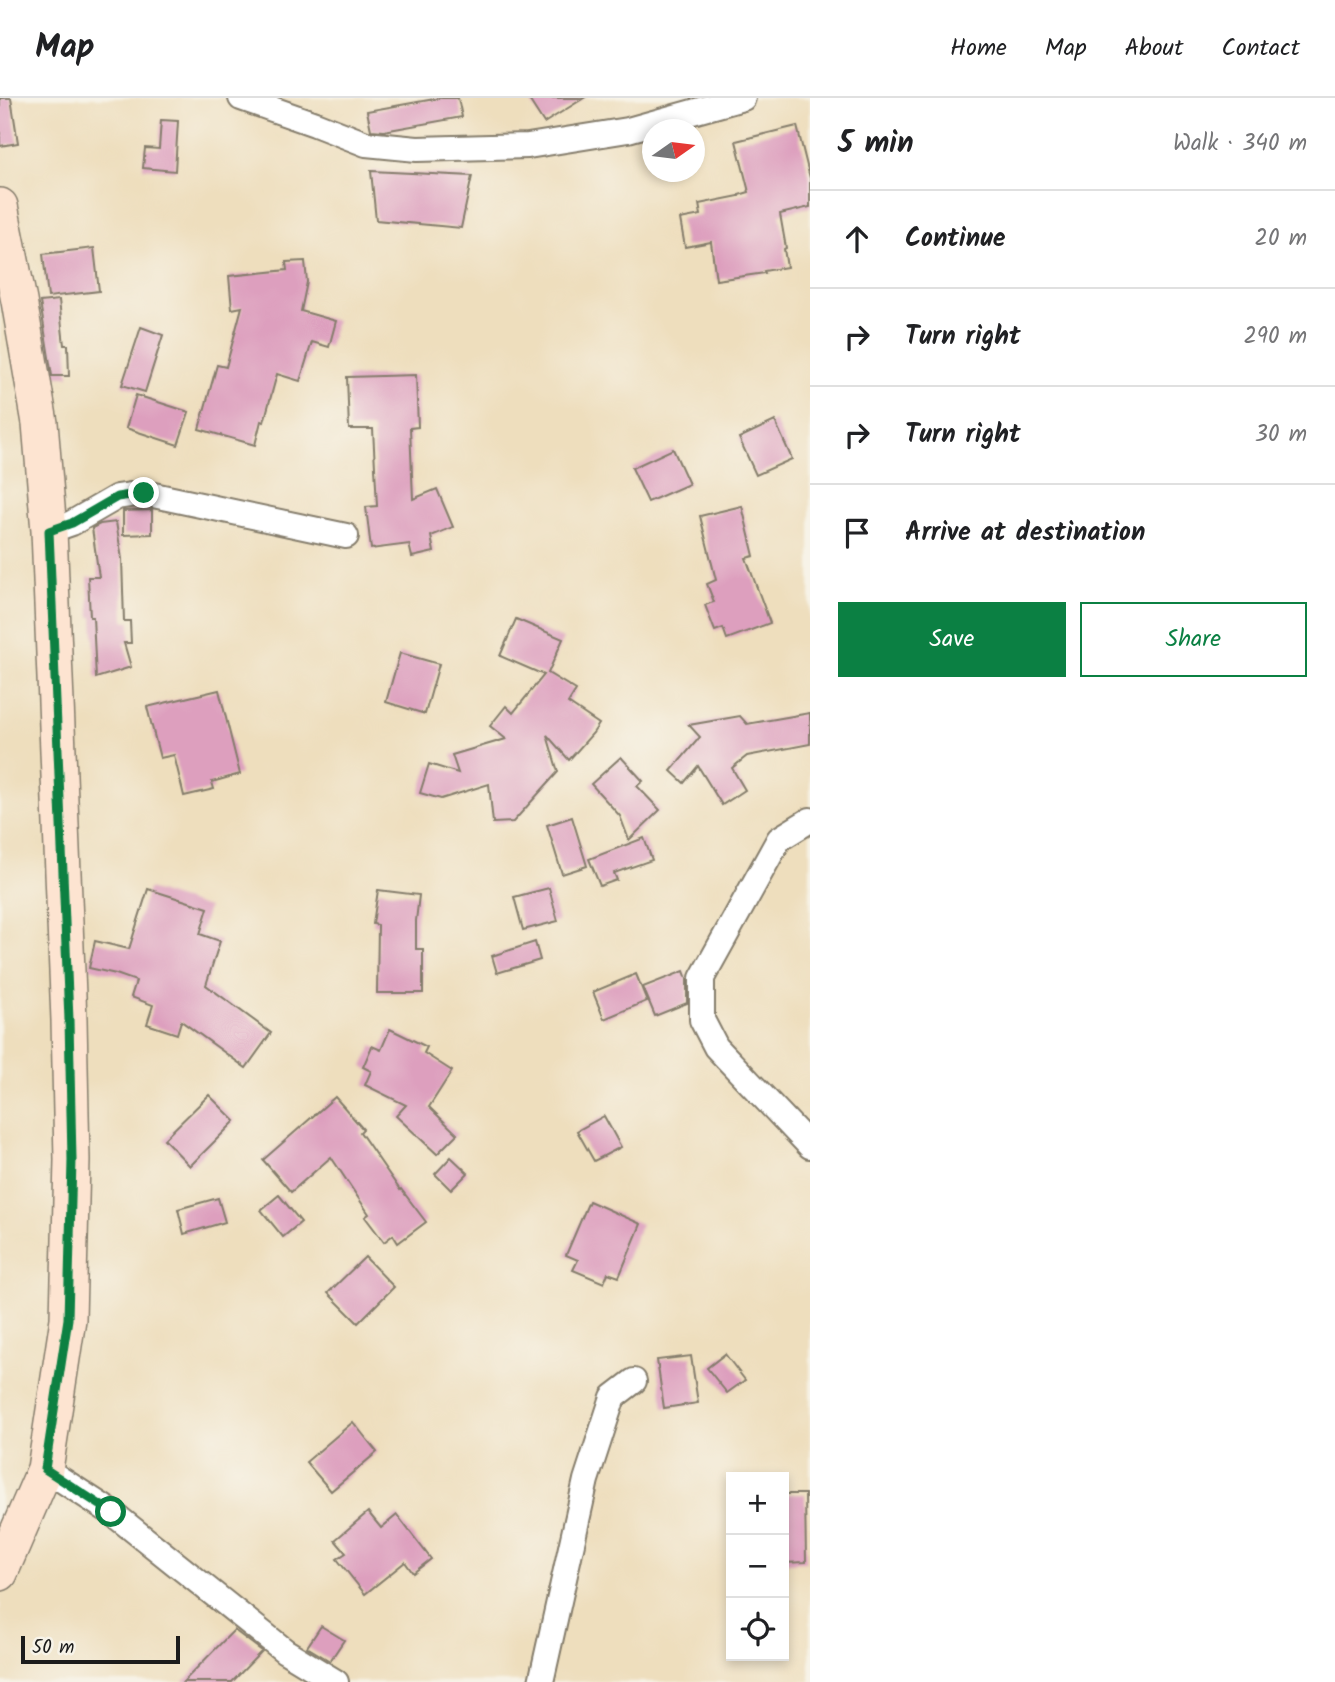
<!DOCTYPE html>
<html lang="en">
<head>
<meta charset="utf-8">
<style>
	body { margin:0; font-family:Kalam,sans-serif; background:#f6f6f6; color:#202124 }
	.controls { position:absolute; right:21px; bottom:21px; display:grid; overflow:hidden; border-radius:0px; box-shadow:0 4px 10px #0003 }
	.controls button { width:63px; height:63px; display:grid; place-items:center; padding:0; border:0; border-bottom:2px solid #e0e0e0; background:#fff; color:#202124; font:35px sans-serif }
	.compass { position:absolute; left:642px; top:21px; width:63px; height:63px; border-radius:50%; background:#fff; box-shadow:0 4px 10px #0003; rotate:76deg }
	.scale { position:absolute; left:21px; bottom:18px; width:159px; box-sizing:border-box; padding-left:7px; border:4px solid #1c1c1c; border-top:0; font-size:19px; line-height:24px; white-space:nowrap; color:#1c1c1c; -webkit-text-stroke:5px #f7f3e8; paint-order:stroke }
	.stop { position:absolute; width:21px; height:21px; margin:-16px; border:5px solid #0b8043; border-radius:50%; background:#fff }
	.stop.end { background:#0b8043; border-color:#fff; box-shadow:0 2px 7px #0008 }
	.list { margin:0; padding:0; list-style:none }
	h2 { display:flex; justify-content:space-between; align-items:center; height:91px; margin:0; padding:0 28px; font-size:30px }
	h2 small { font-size:23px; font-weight:400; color:#757577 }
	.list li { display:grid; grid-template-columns:46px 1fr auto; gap:21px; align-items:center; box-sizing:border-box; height:98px; padding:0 28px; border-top:2px solid #e0e0e0 }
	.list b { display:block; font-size:26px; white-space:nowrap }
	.list em { font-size:23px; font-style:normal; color:#757577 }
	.actions { display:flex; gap:14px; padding:21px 28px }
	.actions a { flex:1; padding:16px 0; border:2px solid #0b8043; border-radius:0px; text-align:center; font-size:24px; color:#0b8043 }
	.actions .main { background:#0b8043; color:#fff }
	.icon { flex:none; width:38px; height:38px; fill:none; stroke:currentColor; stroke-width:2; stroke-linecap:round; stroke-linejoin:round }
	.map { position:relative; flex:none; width:810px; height:1584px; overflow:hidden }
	header { display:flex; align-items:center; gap:42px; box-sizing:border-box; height:98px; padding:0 35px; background:#fff; border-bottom:2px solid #e0e0e0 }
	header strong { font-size:33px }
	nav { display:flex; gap:38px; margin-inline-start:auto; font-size:24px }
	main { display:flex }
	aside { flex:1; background:#fff }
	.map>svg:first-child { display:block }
	.building { fill:#dd9fbe }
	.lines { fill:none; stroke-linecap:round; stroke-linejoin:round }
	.minor-casing { stroke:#857d6c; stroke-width:28 }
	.secondary-casing { stroke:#857d6c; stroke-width:38 }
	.minor { stroke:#fff; stroke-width:24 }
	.secondary { stroke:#fde4d1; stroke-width:35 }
	.route { stroke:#0b8043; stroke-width:9 }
</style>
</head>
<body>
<header>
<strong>Map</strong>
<nav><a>Home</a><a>Map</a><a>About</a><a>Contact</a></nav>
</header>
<main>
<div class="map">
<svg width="810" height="1584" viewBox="0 0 810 1584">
	<rect width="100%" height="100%" fill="#f7f3e8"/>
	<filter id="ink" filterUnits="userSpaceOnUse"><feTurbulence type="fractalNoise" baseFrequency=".0143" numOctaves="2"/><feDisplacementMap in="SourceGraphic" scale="14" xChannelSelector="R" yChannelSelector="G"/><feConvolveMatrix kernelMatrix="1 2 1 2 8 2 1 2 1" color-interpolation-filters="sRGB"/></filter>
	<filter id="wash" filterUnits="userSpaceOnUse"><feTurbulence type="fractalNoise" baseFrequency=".00686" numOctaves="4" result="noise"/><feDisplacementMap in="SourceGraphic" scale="28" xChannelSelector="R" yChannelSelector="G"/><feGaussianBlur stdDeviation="1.57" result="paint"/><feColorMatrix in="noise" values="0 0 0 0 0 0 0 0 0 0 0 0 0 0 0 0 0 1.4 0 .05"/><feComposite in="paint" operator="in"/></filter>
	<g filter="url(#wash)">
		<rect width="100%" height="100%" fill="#eedebd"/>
		<g id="blocks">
			<!-- building -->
			<g class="building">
				<path d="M 0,0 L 11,0 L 18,45 L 0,48 Z"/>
				<path d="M 440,0 L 458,0 L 462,19 L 384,33 L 371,32 L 367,13 Z"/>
				<path d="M 528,0 L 584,0 L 544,25 Z"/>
				<path d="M 161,22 L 178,23 L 175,73 L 143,70 L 145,50 L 159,51 Z"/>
				<path d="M 797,28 L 810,80 L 810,109 L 780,116 L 786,150 L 784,151 L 787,169 L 764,173 L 765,175 L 716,182 L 711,144 L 685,149 L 680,121 L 701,117 L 699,106 L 739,98 L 739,97 L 749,94 L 736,43 Z"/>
				<path d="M 371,73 L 472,78 L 461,130 L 376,122 Z"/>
				<path d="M 94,150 L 99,193 L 48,199 L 43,156 Z"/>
				<path d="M 305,163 L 307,184 L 301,213 L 336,223 L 329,249 L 312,244 L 300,283 L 277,276 L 264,324 L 261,323 L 255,347 L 199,331 L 217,267 L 226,269 L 242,209 L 232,211 L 229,178 L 287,172 L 286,164 Z"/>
				<path d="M 59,202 L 64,247 L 68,247 L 69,278 L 52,278 L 40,204 Z"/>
				<path d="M 141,229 L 163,237 L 145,294 L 122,287 Z"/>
				<path d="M 416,277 L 418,329 L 410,330 L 413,401 L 437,391 L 453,429 L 431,438 L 434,454 L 412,459 L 409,446 L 371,451 L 366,409 L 377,408 L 373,331 L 349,331 L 347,279 Z"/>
				<path d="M 136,297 L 189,314 L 178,347 L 126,330 Z"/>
				<path d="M 775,323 L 792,361 L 756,377 L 739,340 Z"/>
				<path d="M 673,351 L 689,386 L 648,404 L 632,370 Z"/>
				<path d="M 742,408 L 754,458 L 746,460 L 770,525 L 727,541 L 723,530 L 715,533 L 705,507 L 714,504 L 707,486 L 716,482 L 700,418 Z"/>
				<path d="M 152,412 L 152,436 L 123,437 L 123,413 Z"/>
				<path d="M 116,424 L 122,461 L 124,523 L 130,523 L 131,545 L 124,545 L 131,569 L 96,580 L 93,519 L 90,519 L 88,479 L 99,479 L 92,430 L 100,426 Z"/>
				<path d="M 516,521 L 563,541 L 548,575 L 576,592 L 568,605 L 599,626 L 593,635 L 569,662 L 547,637 L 558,674 L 513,724 L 493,725 L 489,686 L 441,701 L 420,695 L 429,666 L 458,675 L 452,657 L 506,641 L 490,628 L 506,608 L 513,615 L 544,577 L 500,558 Z"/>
				<path d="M 400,555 L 439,566 L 425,616 L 386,604 Z"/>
				<path d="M 219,592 L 240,676 L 212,684 L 214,691 L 184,698 L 174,657 L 160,660 L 147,609 Z"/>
				<path d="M 810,615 L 810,646 L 747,658 L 732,670 L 745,692 L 722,707 L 698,668 L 684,685 L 671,673 L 700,639 L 689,627 L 740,618 L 747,626 Z"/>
				<path d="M 621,659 L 643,683 L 637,688 L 660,712 L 629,742 L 620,718 L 591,686 Z"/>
				<path d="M 572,719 L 587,768 L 562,776 L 547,727 Z"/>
				<path d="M 644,740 L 652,762 L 614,775 L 617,782 L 600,788 L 589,761 Z"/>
				<path d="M 549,790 L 558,823 L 523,832 L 514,799 Z"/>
				<path d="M 148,791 L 208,810 L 200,836 L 220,843 L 206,887 L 271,935 L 246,970 L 181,923 L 177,936 L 147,926 L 153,907 L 131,899 L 136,883 L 116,876 L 89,870 L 95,843 L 129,851 Z"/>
				<path d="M 378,792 L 419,797 L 416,823 L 416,851 L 423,851 L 423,895 L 377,895 L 378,827 L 373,826 Z"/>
				<path d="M 535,844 L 540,862 L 497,875 L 492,858 Z"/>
				<path d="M 684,873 L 687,881 L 687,905 L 655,918 L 643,889 Z"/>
				<path d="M 636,876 L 647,903 L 604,921 L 593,894 Z"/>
				<path d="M 390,931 L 427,949 L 424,955 L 452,973 L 429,1009 L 457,1036 L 437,1056 L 396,1018 L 406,1007 L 365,987 L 371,973 L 363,969 L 372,948 L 381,952 Z"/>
				<path d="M 209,997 L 235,1023 L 190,1068 L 164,1041 Z"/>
				<path d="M 335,999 L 363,1031 L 360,1034 L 400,1092 L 401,1091 L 426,1124 L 398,1145 L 393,1137 L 384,1144 L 365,1119 L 369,1116 L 331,1059 L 291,1094 L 263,1062 Z"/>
				<path d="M 604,1018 L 621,1049 L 594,1063 L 577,1033 Z"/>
				<path d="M 451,1059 L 468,1075 L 451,1092 L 435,1076 Z"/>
				<path d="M 279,1097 L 301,1124 L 283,1139 L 261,1112 Z"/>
				<path d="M 218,1100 L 225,1124 L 184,1136 L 178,1111 Z"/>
				<path d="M 589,1103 L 641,1126 L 619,1179 L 608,1175 L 604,1185 L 573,1172 L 578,1162 L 566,1157 Z"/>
				<path d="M 365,1159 L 394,1189 L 358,1225 L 328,1195 Z"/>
				<path d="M 725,1256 L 745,1282 L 727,1295 L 707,1270 Z"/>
				<path d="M 691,1258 L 698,1305 L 664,1310 L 657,1262 Z"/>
				<path d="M 353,1324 L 377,1354 L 331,1393 L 306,1364 Z"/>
				<path d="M 784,1396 L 805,1396 L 806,1464 L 784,1465 Z"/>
				<path d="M 368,1414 L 381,1430 L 397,1417 L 431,1461 L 413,1475 L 405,1464 L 365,1496 L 337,1461 L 346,1455 L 335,1442 Z"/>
				<path d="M 321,1528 L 344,1542 L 330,1563 L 307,1549 Z"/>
				<path d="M 234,1532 L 262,1553 L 232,1584 L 183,1584 Z"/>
			</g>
		</g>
	</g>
	<g filter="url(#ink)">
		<use href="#blocks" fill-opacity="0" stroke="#857d6c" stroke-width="2"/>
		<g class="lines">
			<!-- minor casing -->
			<g class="minor-casing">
				<g id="minor">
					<path d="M 241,0 L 315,26 L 366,46 L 417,51 L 528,48 L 628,32 L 743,0"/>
					<path d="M 49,433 L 72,425 L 117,399 L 144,395 L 346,438"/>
					<path d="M 810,722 L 779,741 L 702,880 L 702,922 L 716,949 L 810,1048"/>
					<path d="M 45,1371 L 111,1414 L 285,1553 L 336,1584"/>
					<path d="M 541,1584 L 586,1382 L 613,1299 L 634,1283"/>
				</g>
			</g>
			<!-- secondary casing -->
			<g class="secondary-casing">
				<path id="secondary" d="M 0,108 L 19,203 L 40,325 L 49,433 L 69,922 L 72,1062 L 68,1221 L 45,1371 L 0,1475"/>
			</g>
			<!-- minor -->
			<use href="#minor" class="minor"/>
			<!-- secondary -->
			<use href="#secondary" class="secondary"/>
		</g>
	</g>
	<g class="lines" filter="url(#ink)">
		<!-- route -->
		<path class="route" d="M 111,1414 L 45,1371 L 68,1221 L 72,1062 L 69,922 L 49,433 L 72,425 L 117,399 L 144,395"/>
	</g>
</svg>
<div class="controls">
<button>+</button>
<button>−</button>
<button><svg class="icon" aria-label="locate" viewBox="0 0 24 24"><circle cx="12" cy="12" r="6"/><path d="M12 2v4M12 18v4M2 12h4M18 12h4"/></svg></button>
</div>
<svg class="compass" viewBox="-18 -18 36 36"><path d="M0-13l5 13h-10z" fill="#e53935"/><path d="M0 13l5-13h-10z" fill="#757577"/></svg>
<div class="scale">50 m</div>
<div class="stop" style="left:111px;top:1414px"></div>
<div class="stop end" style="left:144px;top:395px"></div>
</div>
<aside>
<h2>5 min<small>Walk · 340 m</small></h2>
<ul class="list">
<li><svg class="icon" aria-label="ahead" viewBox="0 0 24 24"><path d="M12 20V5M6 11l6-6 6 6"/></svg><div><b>Continue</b></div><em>20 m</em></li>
<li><svg class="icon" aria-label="right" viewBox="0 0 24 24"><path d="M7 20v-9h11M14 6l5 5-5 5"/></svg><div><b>Turn right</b></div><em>290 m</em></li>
<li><svg class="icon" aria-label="right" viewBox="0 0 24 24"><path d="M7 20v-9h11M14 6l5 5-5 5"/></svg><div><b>Turn right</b></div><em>30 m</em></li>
<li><svg class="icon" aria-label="arrive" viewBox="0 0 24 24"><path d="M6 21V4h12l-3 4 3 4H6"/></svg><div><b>Arrive at destination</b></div></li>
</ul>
<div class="actions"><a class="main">Save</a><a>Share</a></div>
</aside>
</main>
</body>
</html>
